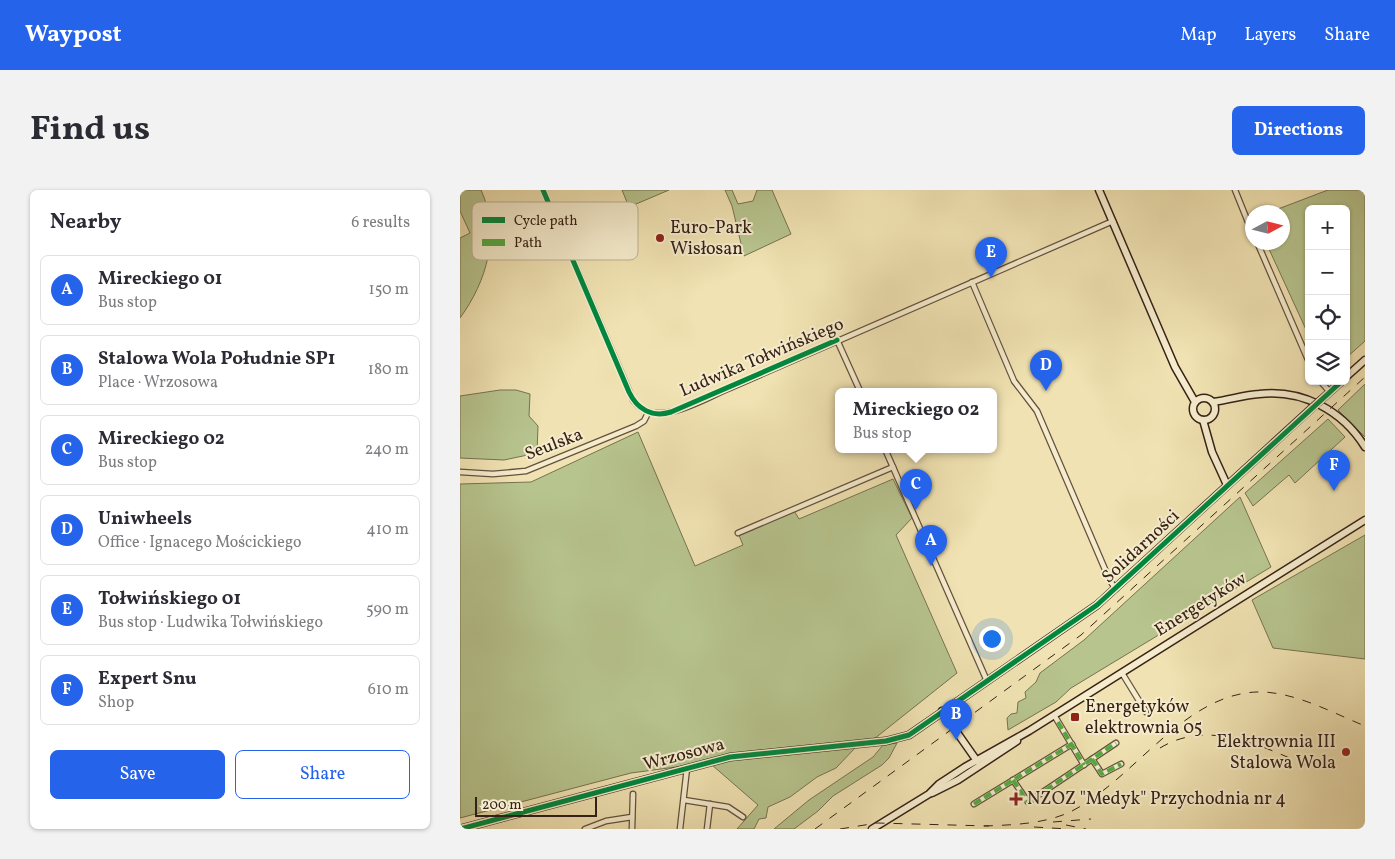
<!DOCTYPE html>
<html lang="en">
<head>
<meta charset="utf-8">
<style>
	body { margin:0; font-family:Vollkorn,serif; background:#f2f2f3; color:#2b2b33 }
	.controls { position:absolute; right:15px; top:15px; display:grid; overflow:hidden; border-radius:8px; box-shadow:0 1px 4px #0004 }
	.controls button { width:45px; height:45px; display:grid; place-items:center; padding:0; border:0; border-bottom:1px solid #e1e1e2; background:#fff; color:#2b2b33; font:25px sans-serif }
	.compass { position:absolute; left:785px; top:15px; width:45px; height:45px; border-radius:50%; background:#fff; box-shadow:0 1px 4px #0004; rotate:83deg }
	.scale { position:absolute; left:15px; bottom:12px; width:122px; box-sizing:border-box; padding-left:5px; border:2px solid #362117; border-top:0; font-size:14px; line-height:18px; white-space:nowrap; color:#362117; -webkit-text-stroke:4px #f5eccd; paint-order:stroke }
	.you { position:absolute; left:531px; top:448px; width:18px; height:18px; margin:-12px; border:4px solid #fff; border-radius:50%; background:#1a73e8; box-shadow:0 0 0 8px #1a73e833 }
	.badge { display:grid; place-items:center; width:32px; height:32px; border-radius:50%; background:#2563eb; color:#fff; font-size:16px; font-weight:700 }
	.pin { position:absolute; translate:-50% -41px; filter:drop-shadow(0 1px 2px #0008) }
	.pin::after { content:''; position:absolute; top:26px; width:18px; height:15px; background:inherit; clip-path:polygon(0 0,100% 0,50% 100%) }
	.popup { position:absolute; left:375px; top:198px; width:162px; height:65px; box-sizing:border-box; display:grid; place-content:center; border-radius:8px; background:#fff; filter:drop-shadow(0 1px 4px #0005); font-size:16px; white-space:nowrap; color:#7c7c81 }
	.popup b { font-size:19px; color:#2b2b33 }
	.popup::after { content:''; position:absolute; left:50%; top:100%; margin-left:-10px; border:10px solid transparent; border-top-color:#fff }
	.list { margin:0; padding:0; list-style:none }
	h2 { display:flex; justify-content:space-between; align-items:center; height:65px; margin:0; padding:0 20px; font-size:21px }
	h2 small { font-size:16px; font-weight:400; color:#7c7c81 }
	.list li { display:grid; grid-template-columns:32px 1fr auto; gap:15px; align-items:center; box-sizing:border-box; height:70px; margin:0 10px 10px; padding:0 10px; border:1px solid #e1e1e2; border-radius:8px }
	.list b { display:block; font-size:19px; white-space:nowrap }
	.list p { margin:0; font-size:16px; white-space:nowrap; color:#7c7c81 }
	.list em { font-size:16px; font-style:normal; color:#7c7c81 }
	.actions { display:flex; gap:10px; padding:15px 20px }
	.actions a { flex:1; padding:11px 0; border:1px solid #2563eb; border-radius:8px; text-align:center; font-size:18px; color:#2563eb }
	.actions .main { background:#2563eb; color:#fff }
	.icon { flex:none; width:28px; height:28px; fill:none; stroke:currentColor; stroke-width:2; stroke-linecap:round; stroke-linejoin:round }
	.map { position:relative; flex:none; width:905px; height:639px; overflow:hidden; border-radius:8px }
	header { display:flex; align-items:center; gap:30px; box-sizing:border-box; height:70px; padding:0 25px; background:#2563eb; color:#fff }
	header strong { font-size:24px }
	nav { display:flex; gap:28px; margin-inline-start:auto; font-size:18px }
	.intro { display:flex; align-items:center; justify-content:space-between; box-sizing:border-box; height:120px; padding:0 30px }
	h1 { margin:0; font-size:35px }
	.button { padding:12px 22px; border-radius:8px; background:#2563eb; color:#fff; font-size:18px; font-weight:700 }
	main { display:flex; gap:30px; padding:0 30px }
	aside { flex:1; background:#fff; border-radius:8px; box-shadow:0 1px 4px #0004 }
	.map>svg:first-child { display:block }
	.green { fill:#b7c48e; stroke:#767252 }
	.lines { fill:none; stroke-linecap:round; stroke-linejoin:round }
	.street-casing { stroke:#64513e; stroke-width:7 }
	.secondary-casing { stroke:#362117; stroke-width:9 }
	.street { stroke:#f5eccd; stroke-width:4.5 }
	.secondary { stroke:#f5eccd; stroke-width:6 }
	.rail { stroke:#362117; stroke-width:1; stroke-dasharray:9 9; stroke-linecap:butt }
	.secondary-bridge-casing { stroke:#362117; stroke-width:9; stroke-linecap:butt }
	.secondary-bridge { stroke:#f5eccd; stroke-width:6 }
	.quiet { stroke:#55aa42; stroke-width:4; stroke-dasharray:8 4; stroke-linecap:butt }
	.cycleway-casing { stroke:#f5eccd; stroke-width:8 }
	.cycleway { stroke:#00873e; stroke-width:5 }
	.poi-dot { fill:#8f2418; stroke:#f5eccd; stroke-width:2 }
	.labels { text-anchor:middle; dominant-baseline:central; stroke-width:4; stroke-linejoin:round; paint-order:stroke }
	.poi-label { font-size:18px; fill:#362117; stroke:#f5eccd; text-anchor:start }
	.street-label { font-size:18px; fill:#362117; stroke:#f5eccd }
	.key { fill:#f5eccd; stroke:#bcaf96; stroke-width:1 }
	.key-label { font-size:14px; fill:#362117 }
</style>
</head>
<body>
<header>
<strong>Waypost</strong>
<nav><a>Map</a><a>Layers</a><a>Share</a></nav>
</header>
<div class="intro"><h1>Find us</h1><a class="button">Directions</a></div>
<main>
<aside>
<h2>Nearby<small>6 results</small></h2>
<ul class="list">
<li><span class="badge">A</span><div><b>Mireckiego 01</b><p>Bus stop</p></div><em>150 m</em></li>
<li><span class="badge">B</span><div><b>Stalowa Wola Południe SP1</b><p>Place · Wrzosowa</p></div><em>180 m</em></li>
<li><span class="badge">C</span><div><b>Mireckiego 02</b><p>Bus stop</p></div><em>240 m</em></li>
<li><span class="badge">D</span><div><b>Uniwheels</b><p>Office · Ignacego Mościckiego</p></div><em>410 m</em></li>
<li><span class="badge">E</span><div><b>Tołwińskiego 01</b><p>Bus stop · Ludwika Tołwińskiego</p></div><em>590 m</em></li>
<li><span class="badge">F</span><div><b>Expert Snu</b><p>Shop</p></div><em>610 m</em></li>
</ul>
<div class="actions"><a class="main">Save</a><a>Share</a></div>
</aside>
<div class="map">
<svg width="905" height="639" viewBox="0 0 905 639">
	<rect width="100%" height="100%" fill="#f0e2b2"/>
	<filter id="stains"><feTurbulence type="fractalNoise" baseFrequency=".004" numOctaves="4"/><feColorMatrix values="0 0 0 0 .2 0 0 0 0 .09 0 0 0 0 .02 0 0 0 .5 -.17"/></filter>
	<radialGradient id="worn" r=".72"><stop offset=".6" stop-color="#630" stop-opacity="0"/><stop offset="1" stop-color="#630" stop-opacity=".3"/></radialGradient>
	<!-- green -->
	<g class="green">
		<path d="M 0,0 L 21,0 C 41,43 27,91 0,128 L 0,48 L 10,43 L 0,21 Z"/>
		<path d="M 162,0 L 209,0 L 169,17 Z"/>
		<path d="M 265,0 L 272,0 L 278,14 L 293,11 L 297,0 L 312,0 L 331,44 L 284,66 L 272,16 Z"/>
		<path d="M 868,0 L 905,0 L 905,151 L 886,168 L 886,19 L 849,19 L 849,146 L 809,59 L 814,53 L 822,52 L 822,22 L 817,22 L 818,19 Z"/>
		<path d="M 905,194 L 905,247 L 878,220 Z"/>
		<path d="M 40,200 L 56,200 L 70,204 L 69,226 L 78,236 L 77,263 L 44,270 L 0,268 L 0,206 Z"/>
		<path d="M 868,229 L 885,247 L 835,293 L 829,285 L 793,316 L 785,303 Z"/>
		<path d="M 178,242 L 235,376 L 283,355 L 278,343 L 333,319 L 339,329 L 433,289 L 452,328 L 436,345 L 497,483 L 414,549 L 283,562 L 231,575 L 171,583 L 0,628 L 0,294 L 71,292 Z"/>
		<path d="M 780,307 L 811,377 L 611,498 L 596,512 L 548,540 L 547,528 L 551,524 L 557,523 L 558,512 L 566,508 L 565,502 L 576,492 L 580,483 L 624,450 Z"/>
		<path d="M 905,345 L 905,469 L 813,458 L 792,410 Z"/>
		<path d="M 437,553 L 429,568 L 422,575 L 373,606 L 358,621 L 334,639 L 314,639 L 349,610 L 413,567 L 423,555 Z"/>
		<path d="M 396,557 L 376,578 L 357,587 L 330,607 L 308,617 L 306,628 L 299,629 L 294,639 L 277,639 L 298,615 L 252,575 L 270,570 Z"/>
	</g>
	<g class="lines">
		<!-- street casing -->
		<g class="street-casing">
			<g id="street">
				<path d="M 83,0 L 173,210 C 195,241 242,209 270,198 L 653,31"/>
				<path d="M 775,0 L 792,42"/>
				<path d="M 797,52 L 849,172"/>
				<path d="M 512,92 L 554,191 L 577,221 L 650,391 L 656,399"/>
				<path d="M 377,150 L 400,201"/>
				<path d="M 860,191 L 870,202"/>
				<path d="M 425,259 L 527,491"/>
				<path d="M 0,282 L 33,284 L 66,281 L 176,236 L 184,231 L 188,223"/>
				<path d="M 278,343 L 433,277"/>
				<path d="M 662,483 L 686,522"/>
				<path d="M 594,525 L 624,575"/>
				<path d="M 632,569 L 642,584 L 661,574"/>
				<path d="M 553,590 L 568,612 L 656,553"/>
				<path d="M 224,610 L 268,617 L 283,627"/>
				<path d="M 514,614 L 612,554"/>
				<path d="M 125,639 L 146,631 L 172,627"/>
				<path d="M 172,639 L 173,604"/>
				<path d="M 220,639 L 227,578"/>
				<path d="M 247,639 L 250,614"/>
			</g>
		</g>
		<!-- secondary casing -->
		<g class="secondary-casing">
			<g id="secondary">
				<path d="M 639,0 L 715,177 L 735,212"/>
				<path d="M 886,187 L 905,170"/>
				<circle cx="744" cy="219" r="11"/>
				<path d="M 862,209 L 882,191"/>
				<path d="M 753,212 C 769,210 784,205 799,204 C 842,199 882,220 905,257"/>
				<path d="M 743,230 L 752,262 L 767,295"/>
				<path d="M 482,521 L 517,571"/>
				<path d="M 472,603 L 498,590 L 557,551"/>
				<path d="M 0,639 L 270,567 L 426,551 L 449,545 L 637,415 L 853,217"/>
				<path d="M 412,639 L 469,604 L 479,594 L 505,577 L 569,541 L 905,330"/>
			</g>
		</g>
		<!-- street -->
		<use href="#street" class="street"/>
		<!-- secondary -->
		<use href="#secondary" class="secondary"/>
		<!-- rail -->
		<g class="rail">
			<path d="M 700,558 C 751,527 807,559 855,579"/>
			<path d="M 593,632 L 631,629"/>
			<path d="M 606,635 L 626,639"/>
			<path d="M 524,636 C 552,635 584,634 610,622 C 675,590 726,499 804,502 C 839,504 873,523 905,536"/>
			<path d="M 574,637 L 608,639"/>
			<path d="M 355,639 L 621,445 L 905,187"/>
			<path d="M 380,639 L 417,633 L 529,636"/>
		</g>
		<!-- secondary-bridge casing -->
		<g class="secondary-bridge-casing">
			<path id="secondary-bridge" d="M 853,217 L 862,209"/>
		</g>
		<!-- secondary-bridge -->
		<use href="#secondary-bridge" class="secondary-bridge"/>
		<!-- quiet -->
		<g class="quiet">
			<path d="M 598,532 L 624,575"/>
			<path d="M 632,569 L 642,584 L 661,574"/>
			<path d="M 553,590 L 568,612 L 656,553"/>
			<path d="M 514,614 L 612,554"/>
		</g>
		<!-- cycleway casing -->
		<g class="cycleway-casing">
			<g id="cycleway">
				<path d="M 83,0 L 169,202 C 177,219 192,228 211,222 L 377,150"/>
				<path d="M 0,639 L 270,567 L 426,551 L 449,545 L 637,415 L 882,191"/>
			</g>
		</g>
		<!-- cycleway -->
		<use href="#cycleway" class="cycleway"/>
	</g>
	<!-- markers -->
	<g class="poi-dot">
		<circle cx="200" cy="48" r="5"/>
		<rect x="610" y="522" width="10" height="10" rx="2.5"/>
		<circle cx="886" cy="562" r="5"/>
		<path d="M553.5 601.5h5v5h5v5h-5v5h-5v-5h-5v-5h5z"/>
	</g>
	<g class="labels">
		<!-- poi labels -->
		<g class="poi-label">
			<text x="210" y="38">Euro-Park<tspan x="210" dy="21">Wisłosan</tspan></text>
			<text x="625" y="517">Energetyków<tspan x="625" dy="21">elektrownia 05</tspan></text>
			<text x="876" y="552" text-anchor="end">Elektrownia III<tspan x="876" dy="21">Stalowa Wola</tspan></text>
			<text x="567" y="609">NZOZ "Medyk" Przychodnia nr 4</text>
		</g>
		<!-- street labels -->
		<g class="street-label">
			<text transform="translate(302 168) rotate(-23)">Ludwika Tołwińskiego</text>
			<text transform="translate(94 255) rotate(-21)">Seulska</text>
			<text transform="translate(681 357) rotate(-43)">Solidarności</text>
			<text transform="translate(741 415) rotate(-32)">Energetyków</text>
			<text transform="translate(224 565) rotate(-15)">Wrzosowa</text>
		</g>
	</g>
	<!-- legend -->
	<rect x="12" y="12" width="166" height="58" rx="8" class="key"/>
	<rect x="22" y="27" width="23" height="6" fill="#00873e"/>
	<rect x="22" y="49" width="23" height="7" fill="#55aa42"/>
	<g class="key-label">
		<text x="54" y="35">Cycle path</text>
		<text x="54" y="57">Path</text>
	</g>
	<rect width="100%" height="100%" filter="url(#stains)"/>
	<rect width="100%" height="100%" fill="url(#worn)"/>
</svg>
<div class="controls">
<button>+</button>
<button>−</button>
<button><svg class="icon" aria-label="locate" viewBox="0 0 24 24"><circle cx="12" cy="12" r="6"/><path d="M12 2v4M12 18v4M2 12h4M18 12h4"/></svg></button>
<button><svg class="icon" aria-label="layers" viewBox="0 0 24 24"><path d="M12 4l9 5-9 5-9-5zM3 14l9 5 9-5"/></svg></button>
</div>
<svg class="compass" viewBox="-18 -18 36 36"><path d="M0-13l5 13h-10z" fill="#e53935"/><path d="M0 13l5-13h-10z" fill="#7c7c81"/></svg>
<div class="scale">200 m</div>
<div class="you"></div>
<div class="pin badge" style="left:471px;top:376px">A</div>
<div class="pin badge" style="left:496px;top:550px">B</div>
<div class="pin badge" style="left:456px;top:320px">C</div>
<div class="popup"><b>Mireckiego 02</b>Bus stop</div>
<div class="pin badge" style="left:586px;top:201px">D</div>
<div class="pin badge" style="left:531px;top:88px">E</div>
<div class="pin badge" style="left:874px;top:301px">F</div>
</div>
</main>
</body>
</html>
